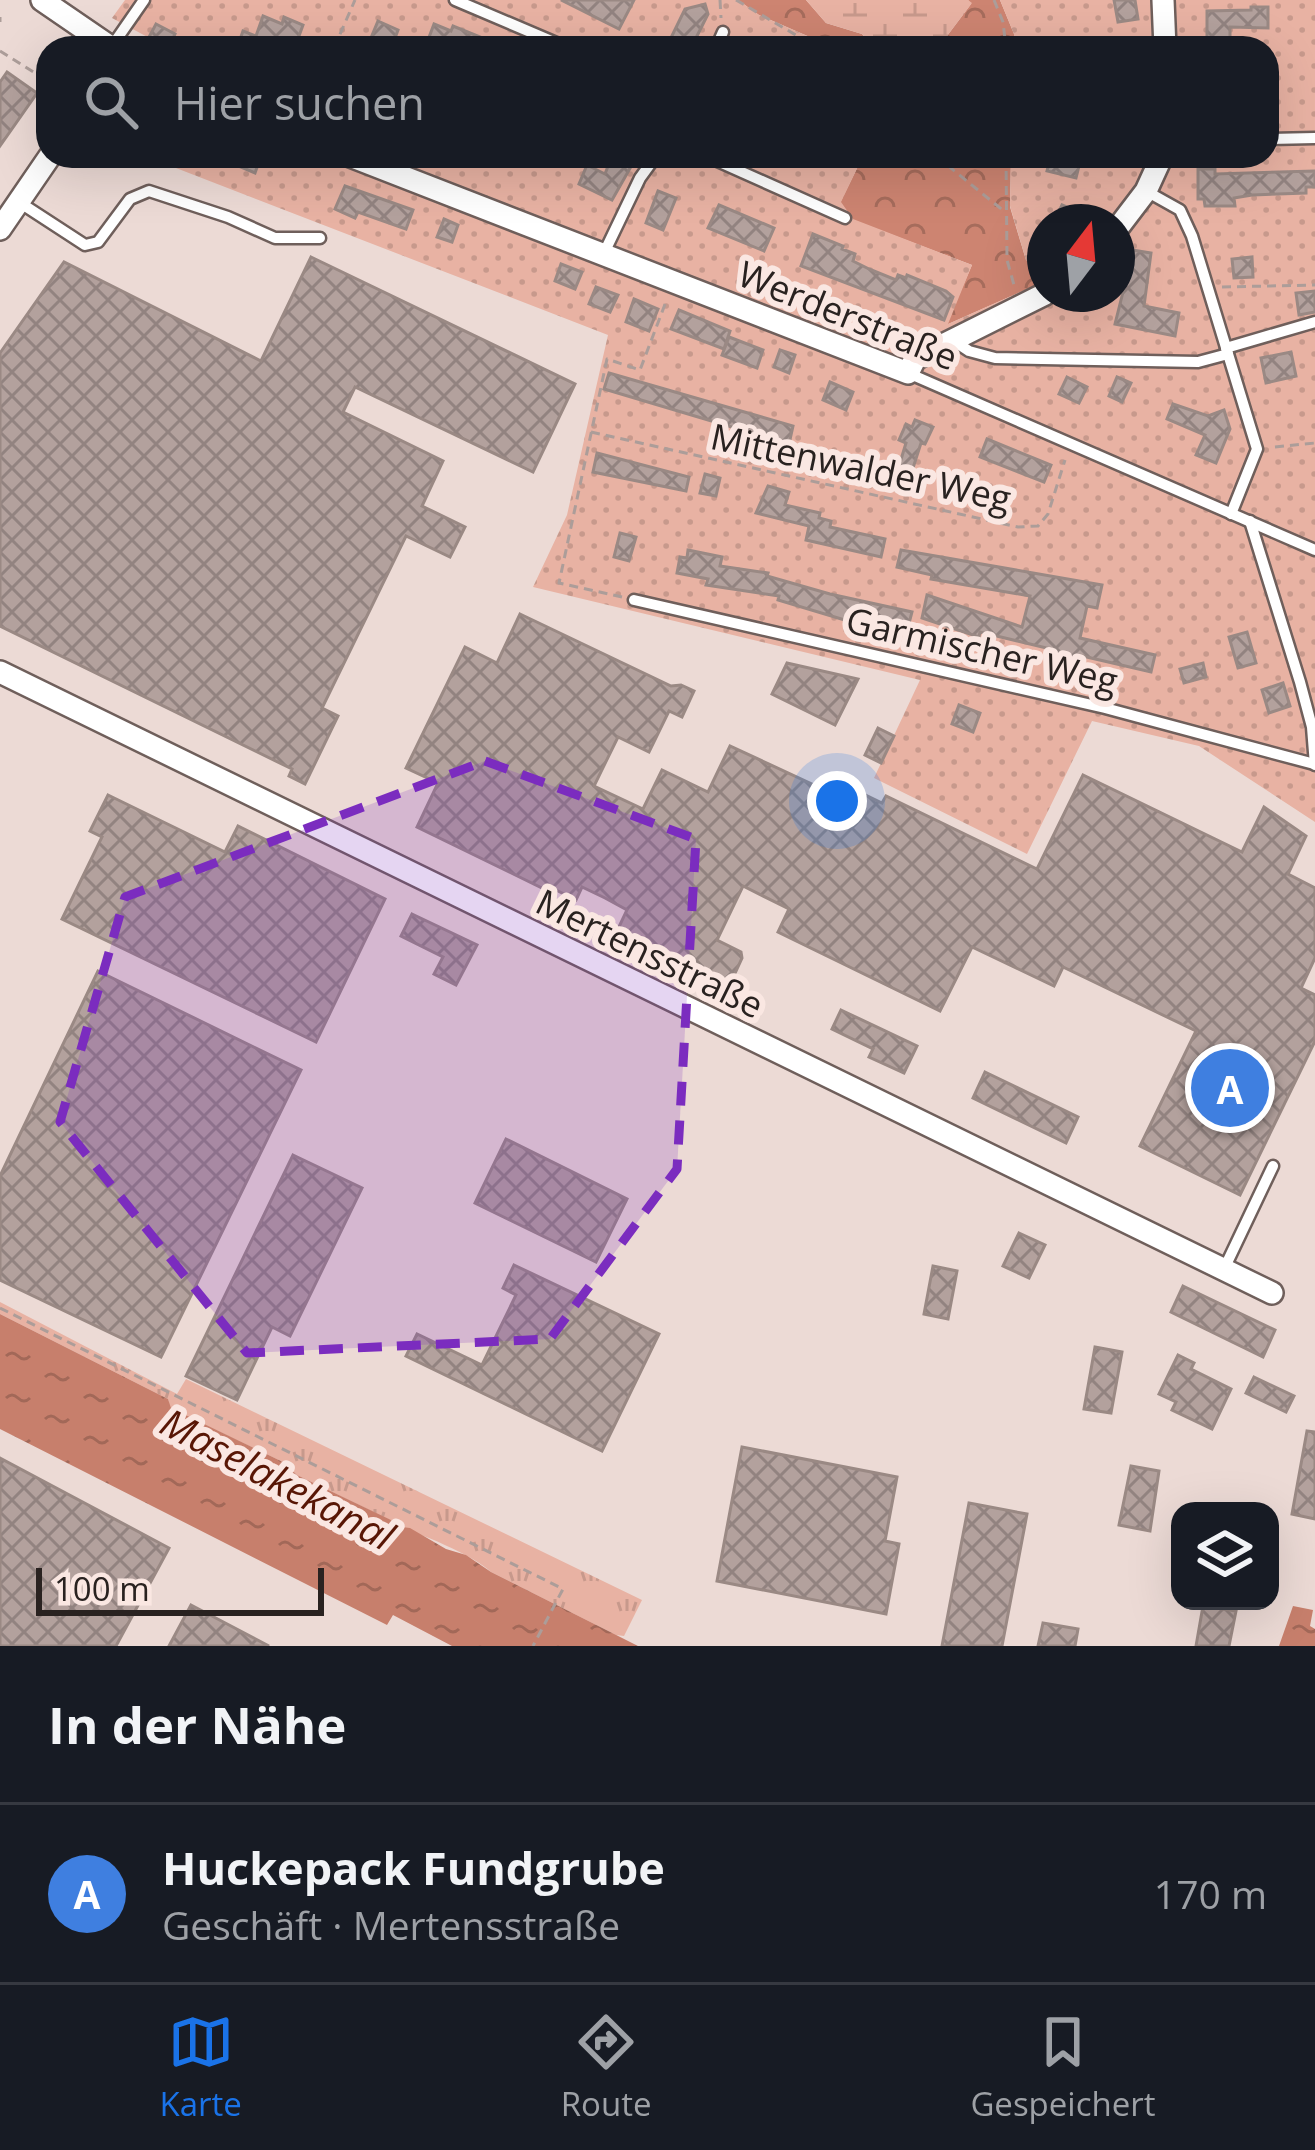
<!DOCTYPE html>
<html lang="de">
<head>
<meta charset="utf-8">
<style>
	body { margin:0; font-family:"Open Sans",sans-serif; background:#20242c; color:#f1f3f6 }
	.controls { position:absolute; right:36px; bottom:36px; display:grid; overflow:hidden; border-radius:24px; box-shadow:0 12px 48px #0002 }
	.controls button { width:108px; height:108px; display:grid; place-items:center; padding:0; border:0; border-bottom:3px solid #363941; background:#171b24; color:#f1f3f6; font:60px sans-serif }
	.compass { position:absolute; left:1027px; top:204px; width:108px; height:108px; border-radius:50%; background:#171b24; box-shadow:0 12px 48px #0002; rotate:16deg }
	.scale { position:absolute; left:36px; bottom:30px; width:288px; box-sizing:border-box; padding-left:12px; border:6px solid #292220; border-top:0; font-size:33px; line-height:42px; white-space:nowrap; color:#292220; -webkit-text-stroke:9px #fae7e2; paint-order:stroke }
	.you { position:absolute; left:837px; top:801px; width:42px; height:42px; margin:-30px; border:9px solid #fff; border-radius:50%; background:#1a73e8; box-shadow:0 0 0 18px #1a73e833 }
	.badge { display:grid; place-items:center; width:78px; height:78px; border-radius:50%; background:#1a73e8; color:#fff; font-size:39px; font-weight:700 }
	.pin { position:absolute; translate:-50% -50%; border:6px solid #fff; box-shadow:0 3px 12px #0006 }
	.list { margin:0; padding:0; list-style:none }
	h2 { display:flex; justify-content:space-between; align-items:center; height:156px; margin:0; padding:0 48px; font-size:51px }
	h2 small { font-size:39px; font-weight:400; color:#9ea1a6 }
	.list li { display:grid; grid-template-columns:78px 1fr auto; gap:36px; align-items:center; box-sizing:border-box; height:180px; padding:0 48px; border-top:3px solid #363941 }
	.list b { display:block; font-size:45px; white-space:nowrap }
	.list p { margin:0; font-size:39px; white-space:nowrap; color:#9ea1a6 }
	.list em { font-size:39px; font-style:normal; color:#9ea1a6 }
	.icon { flex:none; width:66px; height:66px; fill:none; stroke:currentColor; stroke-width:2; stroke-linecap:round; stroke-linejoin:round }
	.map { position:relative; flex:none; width:1315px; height:1646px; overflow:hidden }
	.search { position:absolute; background:#171b24; box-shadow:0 12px 48px #0002; left:36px; right:36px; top:36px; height:132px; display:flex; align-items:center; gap:30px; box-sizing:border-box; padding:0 42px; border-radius:36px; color:#9ea1a6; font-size:45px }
	.sheet { height:336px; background:#171b24 }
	nav { display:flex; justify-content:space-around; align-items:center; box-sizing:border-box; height:168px; border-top:3px solid #363941; background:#171b24; font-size:33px; color:#9ea1a6 }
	nav a { display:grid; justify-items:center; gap:6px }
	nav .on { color:#1a73e8 }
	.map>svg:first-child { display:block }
	.forest { fill:url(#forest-crowns) }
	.wetland { fill:url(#wetland-marsh) }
	.park { fill:url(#park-tufts) }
	.garden { fill:url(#garden-dots) }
	.water { fill:url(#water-ripples) }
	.building { fill:url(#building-cross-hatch); stroke:#9a8984; stroke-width:3 }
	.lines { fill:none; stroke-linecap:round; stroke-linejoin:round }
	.service-casing { stroke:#6f5f5b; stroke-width:15 }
	.minor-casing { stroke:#6f5f5b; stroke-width:26 }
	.path { stroke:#ac9d99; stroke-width:3; stroke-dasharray:9 6; stroke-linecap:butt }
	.service { stroke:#fff; stroke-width:10 }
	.minor { stroke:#fff; stroke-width:21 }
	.marked { fill:#7b2cbf; fill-opacity:0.2; stroke:#7b2cbf; stroke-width:9; stroke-dasharray:24 15; stroke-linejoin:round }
	.labels { text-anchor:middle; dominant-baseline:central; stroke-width:12; stroke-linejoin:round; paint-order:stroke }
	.street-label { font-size:36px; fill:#292220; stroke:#fae7e2 }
	.water-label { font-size:39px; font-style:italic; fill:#581605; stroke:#fae7e2 }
</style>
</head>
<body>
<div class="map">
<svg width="1315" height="1646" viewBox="0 0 1315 1646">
	<defs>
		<pattern id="forest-crowns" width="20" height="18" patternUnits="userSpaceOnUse" patternTransform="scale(3)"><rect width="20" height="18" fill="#cd8471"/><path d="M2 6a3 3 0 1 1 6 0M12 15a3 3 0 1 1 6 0" fill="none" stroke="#a66c5c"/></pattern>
		<pattern id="wetland-marsh" width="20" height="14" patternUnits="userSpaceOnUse" patternTransform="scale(3)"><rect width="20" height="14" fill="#e8b2a3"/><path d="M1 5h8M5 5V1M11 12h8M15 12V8" fill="none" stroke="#c7998c"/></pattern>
		<pattern id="park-tufts" width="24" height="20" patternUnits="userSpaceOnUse" patternTransform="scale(3)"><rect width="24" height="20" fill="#e8b2a3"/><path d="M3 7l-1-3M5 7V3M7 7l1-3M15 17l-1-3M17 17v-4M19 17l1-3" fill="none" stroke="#c7998c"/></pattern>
		<pattern id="garden-dots" width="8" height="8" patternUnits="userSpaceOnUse" patternTransform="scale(3)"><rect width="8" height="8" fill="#e8b2a3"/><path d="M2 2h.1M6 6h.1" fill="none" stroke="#c7998c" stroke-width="1.8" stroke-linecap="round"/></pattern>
		<pattern id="water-ripples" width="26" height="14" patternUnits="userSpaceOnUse" patternTransform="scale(3)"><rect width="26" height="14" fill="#c77f6c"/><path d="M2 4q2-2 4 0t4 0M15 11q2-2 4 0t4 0" fill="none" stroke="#a26858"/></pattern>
		<pattern id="building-cross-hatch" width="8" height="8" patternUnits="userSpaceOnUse" patternTransform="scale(3)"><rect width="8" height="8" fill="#b3a19d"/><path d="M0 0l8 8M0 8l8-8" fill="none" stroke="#928380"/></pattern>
	</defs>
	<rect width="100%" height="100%" fill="#ecdad5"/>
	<!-- forest -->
	<g class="forest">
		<path d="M 738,0 L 806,0 L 826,23 L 862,34 L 874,48 L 835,48 L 759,15 Z"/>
		<path d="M 968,0 L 1000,0 L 1014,34 L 1014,48 L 938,48 L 971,4 Z"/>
		<path d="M 863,156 L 1011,156 L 1010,207 L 1026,260 L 1045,269 L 1045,281 L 946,325 L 972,265 L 853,220 L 840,203 Z"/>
	</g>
	<!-- wetland -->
	<path class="wetland" d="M 806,0 L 968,0 L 972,3 L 938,48 L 874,48 L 862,34 L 826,23 Z"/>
	<!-- park -->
	<path class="park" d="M 0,1302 L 177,1394 L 186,1379 L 642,1600 L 624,1636 L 616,1635 L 491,1572 C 475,1556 416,1531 394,1526 L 390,1520 L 297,1475 L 285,1463 L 170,1408 L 168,1399 L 0,1314 Z"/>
	<!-- garden -->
	<g class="garden">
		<path d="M 125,0 L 738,0 L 759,15 L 835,48 L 168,48 L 112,18 Z"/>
		<path d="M 1000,0 L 1315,0 L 1315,822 L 1199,746 L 1092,721 L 1027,854 L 874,778 L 920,680 L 533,587 L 567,515 L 608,335 L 145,156 L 863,156 L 841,202 L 853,219 L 972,265 L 948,324 L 1045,281 L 1045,294 L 1117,294 L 1117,222 L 1045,222 L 1045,269 L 1026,260 L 1010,206 L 1011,156 L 1267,156 L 1267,48 L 1014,48 L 1014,34 Z"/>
	</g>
	<!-- water -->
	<g class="water">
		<path d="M 0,1314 L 168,1399 L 171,1408 L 285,1463 L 297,1475 L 391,1520 L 394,1526 L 410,1528 L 446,1549 L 466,1555 L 491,1572 L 638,1646 L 452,1646 L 393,1615 L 387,1625 L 0,1429 Z"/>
		<path d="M 1293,1606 L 1313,1610 L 1310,1626 L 1315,1629 L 1315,1646 L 1279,1646 Z"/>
	</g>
	<!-- building -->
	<g class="building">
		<path d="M 561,0 L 634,0 L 619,29 Z"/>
		<path d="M 1114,0 L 1135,0 L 1138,19 L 1118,22 Z"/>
		<path d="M 705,4 L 708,14 L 691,48 L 666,48 L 685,9 Z"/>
		<path d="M 1251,7 L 1268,7 L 1268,28 L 1230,27 L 1230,48 L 1207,48 L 1207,11 L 1251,10 Z"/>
		<path d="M 263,16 L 282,24 L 284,17 L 303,25 L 296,44 L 288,41 L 283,48 L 237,48 L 243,31 L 256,36 Z"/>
		<path d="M 378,21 L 398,30 L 392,46 L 371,38 Z"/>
		<path d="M 156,24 L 175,34 L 169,47 L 149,37 Z"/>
		<path d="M 434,24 L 451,31 L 453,26 L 507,48 L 425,48 Z"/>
		<path d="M 7,72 L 37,93 L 0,146 L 0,82 Z"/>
		<path d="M 215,156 L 261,156 L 255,173 Z"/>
		<path d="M 612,156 L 637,156 L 612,200 L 579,184 L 587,165 L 605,174 Z"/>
		<path d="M 1051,156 L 1080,162 L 1076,178 L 1047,171 Z"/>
		<path d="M 1198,169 L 1215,169 L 1215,174 L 1315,171 L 1315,187 L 1306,187 L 1306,193 L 1252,195 L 1234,198 L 1235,206 L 1205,206 L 1204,199 L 1198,199 Z"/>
		<path d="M 345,186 L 413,210 L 406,229 L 358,212 L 355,218 L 335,209 Z"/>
		<path d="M 658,191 L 676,198 L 663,230 L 646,223 Z"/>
		<path d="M 719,205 L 774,228 L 764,251 L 708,228 Z"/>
		<path d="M 1062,205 L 1102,222 L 1054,222 Z"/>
		<path d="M 444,219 L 458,225 L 452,242 L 437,237 Z"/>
		<path d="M 813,234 L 843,246 L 842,249 L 855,254 L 853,261 L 869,269 L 896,280 L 898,275 L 906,278 L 907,275 L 946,291 L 953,297 L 944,320 L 801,266 Z"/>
		<path d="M 1120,248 L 1151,253 L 1144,306 L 1179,313 L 1175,336 L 1115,324 L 1128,272 L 1117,270 Z"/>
		<path d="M 311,257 L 575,384 L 533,472 L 355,387 L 343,412 L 443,461 L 422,506 L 465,527 L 450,557 L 406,536 L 322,708 L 338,716 L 305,784 L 289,776 L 292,769 L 0,626 L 0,353 L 64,262 L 261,361 Z"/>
		<path d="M 1252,257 L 1253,277 L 1234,278 L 1232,259 Z"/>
		<path d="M 561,264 L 582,272 L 575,289 L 555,281 Z"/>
		<path d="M 596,287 L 618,295 L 610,312 L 589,304 Z"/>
		<path d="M 1315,291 L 1315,312 L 1299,315 L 1296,293 Z"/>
		<path d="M 634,299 L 658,309 L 649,331 L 626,322 Z"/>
		<path d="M 679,310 L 730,331 L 724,349 L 671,329 Z"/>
		<path d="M 729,337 L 763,350 L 757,368 L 722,355 Z"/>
		<path d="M 780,350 L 795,355 L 789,373 L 774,367 Z"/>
		<path d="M 1291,352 L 1296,376 L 1266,383 L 1261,358 Z"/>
		<path d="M 609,373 L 793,426 L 789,444 L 604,389 Z"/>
		<path d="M 1067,377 L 1087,387 L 1079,403 L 1059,394 Z"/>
		<path d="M 1117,377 L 1131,383 L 1122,402 L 1109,396 Z"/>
		<path d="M 830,382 L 853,392 L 846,410 L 823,400 Z"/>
		<path d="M 1173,404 L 1208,416 L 1224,410 L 1230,429 L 1216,463 L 1196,455 L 1205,435 L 1167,419 Z"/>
		<path d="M 915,420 L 933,427 L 925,444 L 921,443 L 905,493 L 892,489 L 906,443 L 899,440 L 906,424 L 912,427 Z"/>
		<path d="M 987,439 L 1051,465 L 1044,482 L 980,457 Z"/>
		<path d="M 597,453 L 689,477 L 686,491 L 593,472 Z"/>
		<path d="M 705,474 L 720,478 L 716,496 L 700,493 Z"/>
		<path d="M 768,486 L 789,492 L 785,505 L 820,513 L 819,518 L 831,521 L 830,527 L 885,539 L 881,557 L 806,540 L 809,526 L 756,513 Z"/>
		<path d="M 620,533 L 636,537 L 629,561 L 614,557 Z"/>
		<path d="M 688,550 L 722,557 L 720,566 L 768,573 L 767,576 L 830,594 L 912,612 L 907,631 L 848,621 L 778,600 L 779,596 L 706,585 L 708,579 L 677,573 L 680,557 L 687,558 Z"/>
		<path d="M 901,550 L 1102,585 L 1097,608 L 1087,606 L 1080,638 L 1155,655 L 1151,672 L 1078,655 L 1078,659 L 1054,654 L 1055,650 L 980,632 L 979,637 L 922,618 L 927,595 L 1022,627 L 1030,596 L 931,579 L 932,575 L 897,567 Z"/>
		<path d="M 520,614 L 671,686 L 681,685 L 694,691 L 682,717 L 669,711 L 649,752 L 618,737 L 594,786 L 643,809 L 662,770 L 708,792 L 730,746 L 840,797 L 845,785 L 882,803 L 886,796 L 1037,869 L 1083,775 L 1242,852 L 1264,807 L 1306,836 L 1288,874 L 1315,888 L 1315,958 L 1301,988 L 1315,995 L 1315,1041 L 1240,1195 L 1140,1146 L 1196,1031 L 1063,967 L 1054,986 L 972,947 L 940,1011 L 778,932 L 789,909 L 743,886 L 717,940 L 741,952 L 742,958 L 731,982 L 617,931 L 627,910 L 605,898 L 582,887 L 576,900 L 546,885 L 544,889 L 417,827 L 438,783 L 406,768 L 465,647 L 497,663 Z"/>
		<path d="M 1247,632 L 1256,663 L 1238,668 L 1229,637 Z"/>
		<path d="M 787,663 L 858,679 L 835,725 L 772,694 Z"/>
		<path d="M 1203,663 L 1206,677 L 1184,683 L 1180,669 Z"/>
		<path d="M 1283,683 L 1290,706 L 1269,713 L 1262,690 Z"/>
		<path d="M 959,705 L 980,713 L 973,732 L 952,724 Z"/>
		<path d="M 878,728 L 894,736 L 881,763 L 865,755 Z"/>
		<path d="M 108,795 L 225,852 L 238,826 L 385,899 L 316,1042 L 62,919 L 102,837 L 90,831 Z"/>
		<path d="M 412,914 L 477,945 L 456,985 L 434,974 L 443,957 L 401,936 Z"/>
		<path d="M 98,971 L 301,1070 L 161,1357 L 0,1280 L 0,1176 Z"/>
		<path d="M 841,1010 L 917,1046 L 904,1073 L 869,1057 L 873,1049 L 832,1029 Z"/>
		<path d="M 985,1072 L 1078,1117 L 1066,1143 L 973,1098 Z"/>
		<path d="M 506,1139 L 627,1199 L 596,1262 L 475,1203 Z"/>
		<path d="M 293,1155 L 362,1188 L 290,1336 L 272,1327 L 237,1400 L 186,1376 Z"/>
		<path d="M 1019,1233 L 1045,1245 L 1029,1278 L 1003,1266 Z"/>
		<path d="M 514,1265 L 659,1334 L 602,1451 L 406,1356 L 417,1334 L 482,1365 L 516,1295 L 503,1288 Z"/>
		<path d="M 933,1266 L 957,1271 L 948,1319 L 924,1314 Z"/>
		<path d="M 1183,1286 L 1275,1330 L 1263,1357 L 1171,1312 Z"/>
		<path d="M 1095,1347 L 1122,1352 L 1111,1413 L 1084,1409 Z"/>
		<path d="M 1178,1355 L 1194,1363 L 1191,1369 L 1231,1389 L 1212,1429 L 1172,1410 L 1176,1402 L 1159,1394 Z"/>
		<path d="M 1254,1377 L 1294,1396 L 1286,1412 L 1246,1393 Z"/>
		<path d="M 1307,1431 L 1315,1432 L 1315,1519 L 1292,1514 Z"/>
		<path d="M 742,1447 L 897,1477 L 885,1541 L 899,1544 L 886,1614 L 717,1581 Z"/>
		<path d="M 0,1458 L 169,1548 L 116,1646 L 0,1646 Z"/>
		<path d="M 1131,1466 L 1159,1471 L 1150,1531 L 1119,1525 Z"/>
		<path d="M 969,1503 L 1027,1514 L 1002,1646 L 942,1646 Z"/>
		<path d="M 191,1605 L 269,1646 L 169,1646 Z"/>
		<path d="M 1203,1606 L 1236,1611 L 1229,1646 L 1196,1646 Z"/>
		<path d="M 1043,1623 L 1078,1629 L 1075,1646 L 1038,1646 Z"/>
	</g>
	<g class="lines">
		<!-- service casing -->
		<g class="service-casing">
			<g id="service">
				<path d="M 455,0 L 568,48"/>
				<path d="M 112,46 L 144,0"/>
				<path d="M 716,48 L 723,32"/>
				<path d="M 1267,139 L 1315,138"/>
				<path d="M 706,156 L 845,218"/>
				<path d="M 1146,191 L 1180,210 L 1192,236 L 1257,449 L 1231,514"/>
				<path d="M 19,202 L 85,245 L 98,242 L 130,199 L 149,191 L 228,217 L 275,238 L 320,238"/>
				<path d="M 604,253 L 640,178 L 656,156"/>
				<path d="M 954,341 L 969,351 L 995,358 L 1198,362 L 1228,354"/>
				<path d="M 1226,348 L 1315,322"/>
				<path d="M 908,373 L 1315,550"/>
				<path d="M 1250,521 L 1300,682 L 1312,727 L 1315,765"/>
				<path d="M 634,600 L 1105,708 L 1314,764"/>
				<path d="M 1224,1269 L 1273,1166"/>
			</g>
		</g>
		<!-- minor casing -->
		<g class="minor-casing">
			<g id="minor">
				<path d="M 42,0 L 112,48"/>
				<path d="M 1163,0 L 1165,48"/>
				<path d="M 350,156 L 908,373 L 915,359 L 1045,294"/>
				<path d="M 0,229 L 50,156"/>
				<path d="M 1117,229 L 1146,191 L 1162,156"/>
				<path d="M 0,672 L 1272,1293"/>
			</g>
		</g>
		<!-- path -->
		<g class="path">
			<path d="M 720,0 L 721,18"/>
			<path d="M 736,0 L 818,48"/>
			<path d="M 994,0 L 1003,22 L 1006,48"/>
			<path d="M 0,17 L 0,22"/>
			<path d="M 334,48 L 355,0"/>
			<path d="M 993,48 L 1004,41"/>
			<path d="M 0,51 L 48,81"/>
			<path d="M 936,156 L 1005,212"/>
			<path d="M 1006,156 L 1007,260 L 1014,285"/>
			<path d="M 1222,287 L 1315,285"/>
			<path d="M 591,432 L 1018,527 L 1038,526 L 1048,514 L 1065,460"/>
			<path d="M 1275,447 L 1315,443"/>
			<path d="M 622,597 L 559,583 L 607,359 L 640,370 L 667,299"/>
			<path d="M 0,1308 L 563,1589 L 533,1646"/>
		</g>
		<!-- service -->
		<use href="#service" class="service"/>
		<!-- minor -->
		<use href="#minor" class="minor"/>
	</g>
	<!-- marked area -->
	<path class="marked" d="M 485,761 L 696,839 L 677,1169 L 550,1339 L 247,1353 L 60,1122 L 125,897 Z"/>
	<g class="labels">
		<!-- street labels -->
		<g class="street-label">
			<text transform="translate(848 315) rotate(22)">Werderstraße</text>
			<text transform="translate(861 467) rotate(12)">Mittenwalder Weg</text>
			<text transform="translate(982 650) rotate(13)">Garmischer Weg</text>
			<text transform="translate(650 953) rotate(26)">Mertensstraße</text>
		</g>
		<!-- water labels -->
		<g class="water-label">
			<text transform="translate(278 1478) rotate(28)">Maselakekanal</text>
		</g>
	</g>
</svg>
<div class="controls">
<button><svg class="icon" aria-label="layers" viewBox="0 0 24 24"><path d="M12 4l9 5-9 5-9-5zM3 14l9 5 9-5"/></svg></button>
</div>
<svg class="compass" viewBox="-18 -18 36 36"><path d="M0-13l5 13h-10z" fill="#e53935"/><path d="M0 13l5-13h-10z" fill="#9ea1a6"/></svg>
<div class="scale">100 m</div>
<div class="you"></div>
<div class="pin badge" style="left:1230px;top:1088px;background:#3f7fe0">A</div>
<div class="search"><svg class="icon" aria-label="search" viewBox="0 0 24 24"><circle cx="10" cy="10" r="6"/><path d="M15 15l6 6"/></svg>Hier suchen</div>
</div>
<section class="sheet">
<h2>In der Nähe<small></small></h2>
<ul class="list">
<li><span class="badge" style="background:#3f7fe0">A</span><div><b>Huckepack Fundgrube</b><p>Geschäft · Mertensstraße</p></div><em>170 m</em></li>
</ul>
</section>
<nav>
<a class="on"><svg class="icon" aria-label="map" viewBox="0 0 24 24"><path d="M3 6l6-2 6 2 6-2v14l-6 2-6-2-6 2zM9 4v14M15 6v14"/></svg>Karte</a>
<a><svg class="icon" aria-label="directions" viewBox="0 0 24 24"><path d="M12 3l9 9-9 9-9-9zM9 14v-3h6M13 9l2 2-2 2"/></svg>Route</a>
<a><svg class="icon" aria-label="saved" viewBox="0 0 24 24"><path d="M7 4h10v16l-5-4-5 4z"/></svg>Gespeichert</a>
</nav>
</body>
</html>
